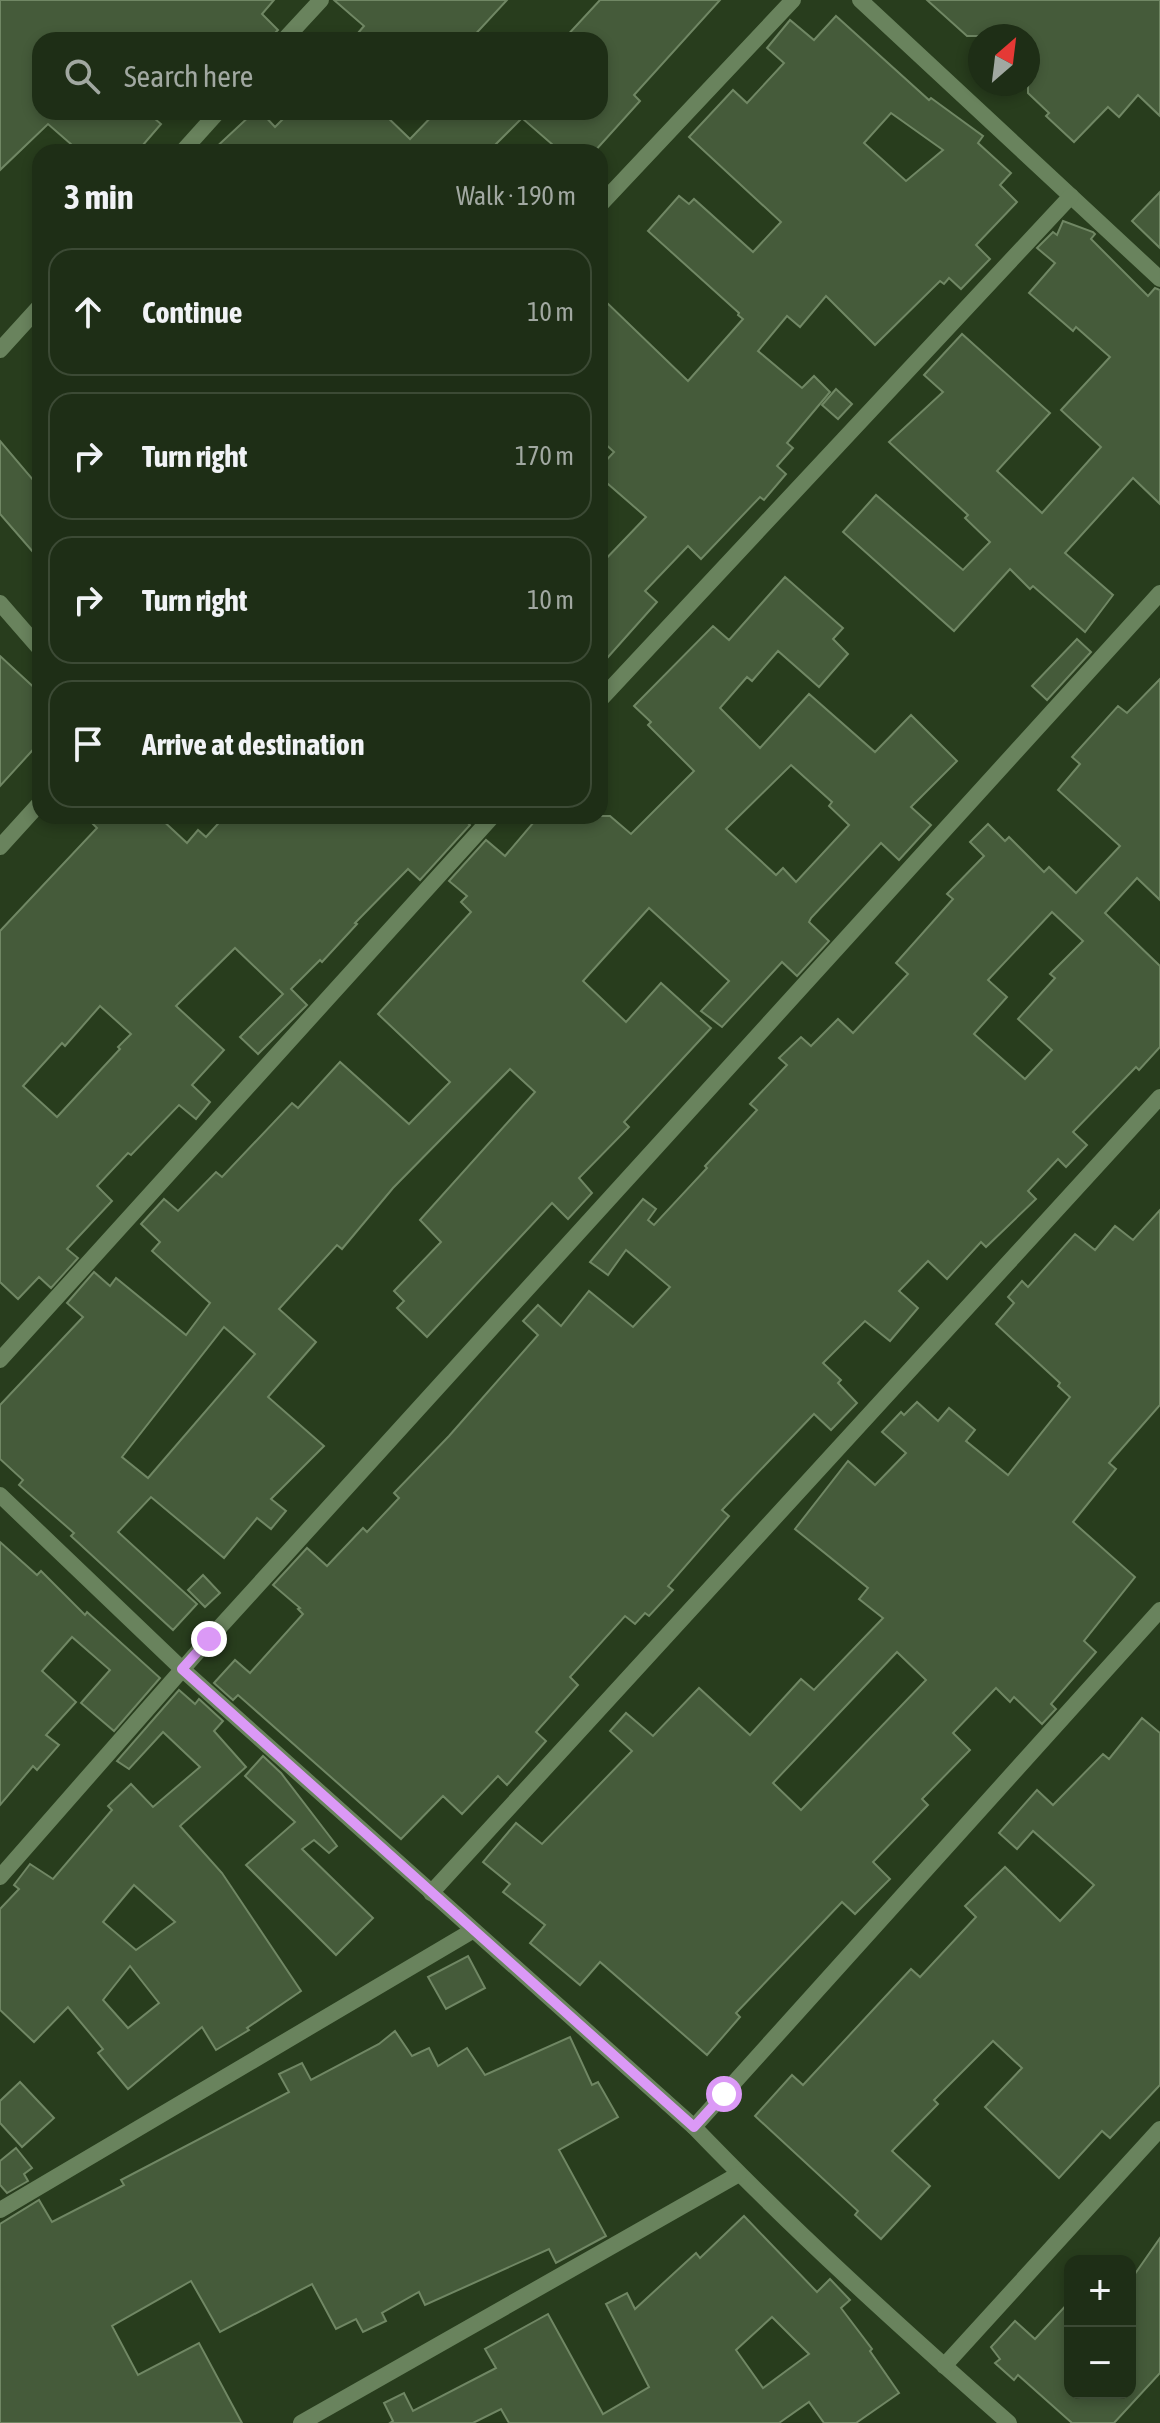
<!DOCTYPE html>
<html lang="en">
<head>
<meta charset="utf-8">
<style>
	body { margin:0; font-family:"Asap Condensed",sans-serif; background:#2b3a23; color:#f1f3f6 }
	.controls { position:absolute; right:24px; bottom:24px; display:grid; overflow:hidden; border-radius:16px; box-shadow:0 4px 12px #0003 }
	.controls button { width:72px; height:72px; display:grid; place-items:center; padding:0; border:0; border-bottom:2px solid #3c4a35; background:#1e2e16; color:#f1f3f6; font:40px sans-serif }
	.compass { position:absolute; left:968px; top:24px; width:72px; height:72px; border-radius:50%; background:#1e2e16; box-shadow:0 4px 12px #0003; rotate:28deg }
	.stop { position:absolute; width:24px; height:24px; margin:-18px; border:6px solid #db99f6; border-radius:50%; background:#fff }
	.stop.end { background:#db99f6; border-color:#fff; box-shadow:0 2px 8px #0008 }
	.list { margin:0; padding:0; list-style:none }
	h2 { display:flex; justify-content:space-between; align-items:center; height:104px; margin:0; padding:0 32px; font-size:34px }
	h2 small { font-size:26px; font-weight:400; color:#a1a8a1 }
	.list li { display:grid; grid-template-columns:52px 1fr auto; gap:24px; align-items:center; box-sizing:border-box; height:128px; margin:0 16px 16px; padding:0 16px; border:2px solid #3c4a35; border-radius:24px }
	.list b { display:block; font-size:30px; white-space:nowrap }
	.list em { font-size:26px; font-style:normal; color:#a1a8a1 }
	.icon { flex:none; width:44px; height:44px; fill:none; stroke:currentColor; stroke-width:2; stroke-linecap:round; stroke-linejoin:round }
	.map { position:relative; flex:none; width:1160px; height:2423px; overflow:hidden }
	.search { position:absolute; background:#1e2e16; box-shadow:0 4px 12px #0003; left:32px; top:32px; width:576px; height:88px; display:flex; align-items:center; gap:20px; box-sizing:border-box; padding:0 28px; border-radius:24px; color:#a1a8a1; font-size:30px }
	.panel { position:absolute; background:#1e2e16; box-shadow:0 4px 12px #0003; left:32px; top:144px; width:576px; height:680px; border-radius:24px }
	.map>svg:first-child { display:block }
	.building { fill:#455b3a; stroke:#708764; stroke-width:2; fill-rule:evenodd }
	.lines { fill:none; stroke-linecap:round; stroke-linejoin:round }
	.street { stroke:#69835d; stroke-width:16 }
	.route { stroke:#db99f6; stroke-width:10 }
</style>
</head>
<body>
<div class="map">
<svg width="1160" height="2423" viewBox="0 0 1160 2423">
	<rect width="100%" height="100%" fill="#283d1d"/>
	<!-- building -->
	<g class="building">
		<path d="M 0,0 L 274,0 L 262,14 L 278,30 L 268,40 L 40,40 L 40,112 L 147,112 L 161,124 L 137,152 L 80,152 L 48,124 L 0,170 Z"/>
		<path d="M 334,0 L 507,0 L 470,40 L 352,40 L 364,26 Z"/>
		<path d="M 600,0 L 720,0 L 634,95 L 640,101 L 594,152 L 561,152 L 522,118 L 488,152 L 211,152 L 254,112 L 261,112 L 275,127 L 290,112 L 382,112 L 410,139 L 436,112 L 600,112 L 600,40 L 563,40 Z"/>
		<path d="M 927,0 L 1160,0 L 1160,116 L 1138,95 L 1119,117 L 1108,107 L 1074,142 L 1046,116 L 1049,113 L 1028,93 L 1028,36 L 967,36 Z"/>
		<path d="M 836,16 L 929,100 L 931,98 L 983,136 L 978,143 L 1011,173 L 1000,185 L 1017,202 L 976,245 L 990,259 L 961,289 L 949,278 L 944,284 L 940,281 L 875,345 L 826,296 L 800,327 L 787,316 L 758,351 L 802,388 L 814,376 L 830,392 L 787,443 L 793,448 L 777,466 L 786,474 L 764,500 L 760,497 L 701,559 L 688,546 L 645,591 L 657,602 L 600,666 L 600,565 L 646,517 L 600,477 L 600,467 L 614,452 L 600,439 L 600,296 L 688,381 L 743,319 L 738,315 L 739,313 L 648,231 L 679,196 L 689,204 L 694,199 L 753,252 L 781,222 L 689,137 L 733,90 L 747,103 L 784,63 L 767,48 L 790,20 L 814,40 ZM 891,113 L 943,150 L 906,181 L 864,143 Z"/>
		<path d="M 1160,192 L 1160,248 L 1132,221 Z"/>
		<path d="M 1063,221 L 1093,232 L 1095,234 L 1091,239 L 1148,296 L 1155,288 L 1160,290 L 1160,504 L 1133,478 L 1065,553 L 1113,595 L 1085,632 L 1033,586 L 1030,589 L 1010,569 L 954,631 L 843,532 L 876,495 L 963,570 L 990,542 L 965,518 L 968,515 L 889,442 L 943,392 L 924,375 L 962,334 L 1050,413 L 997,471 L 1042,513 L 1101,447 L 1061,410 L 1110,357 L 1076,327 L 1073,331 L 1029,293 L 1055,263 L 1037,248 L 1053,232 L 1057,235 Z"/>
		<path d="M 836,389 L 852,404 L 838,419 L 822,405 Z"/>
		<path d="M 0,441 L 40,488 L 40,560 L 0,514 Z"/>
		<path d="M 785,577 L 843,628 L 833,639 L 848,654 L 819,687 L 778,651 L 752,681 L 747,677 L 720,708 L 760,748 L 809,694 L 875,752 L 911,715 L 957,761 L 911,807 L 931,825 L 899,860 L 881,843 L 811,918 L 809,922 L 829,941 L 797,976 L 782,962 L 722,1027 L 701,1011 L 729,981 L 649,908 L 583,981 L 626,1022 L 661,983 L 711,1028 L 624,1122 L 629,1127 L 579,1178 L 592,1193 L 568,1219 L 552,1203 L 427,1337 L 397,1308 L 404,1301 L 394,1291 L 441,1242 L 420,1220 L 535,1092 L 510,1069 L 393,1188 L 342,1249 L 337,1245 L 279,1309 L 316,1342 L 268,1397 L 324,1446 L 271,1499 L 286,1511 L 271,1529 L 257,1518 L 224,1558 L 151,1497 L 118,1532 L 197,1604 L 173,1630 L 71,1536 L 74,1533 L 19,1485 L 23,1480 L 0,1459 L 0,1405 L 83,1317 L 67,1303 L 94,1272 L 110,1286 L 116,1278 L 186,1335 L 210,1303 L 152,1251 L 160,1242 L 141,1224 L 164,1199 L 178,1211 L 216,1172 L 222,1177 L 292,1103 L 298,1108 L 340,1062 L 409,1124 L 450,1082 L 378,1014 L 471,912 L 461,902 L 467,896 L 449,881 L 486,840 L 505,856 L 539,816 L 610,816 L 631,834 L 694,771 L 648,725 L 651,722 L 634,706 L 713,626 L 729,640 ZM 791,765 L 832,802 L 829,806 L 849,825 L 796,882 L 783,868 L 776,875 L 726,829 ZM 224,1327 L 255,1354 L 148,1478 L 122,1457 Z"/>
		<path d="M 1077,639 L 1091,652 L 1047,700 L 1032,686 Z"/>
		<path d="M 0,656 L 40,693 L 40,742 L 0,786 Z"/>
		<path d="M 1160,679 L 1160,900 L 1137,878 L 1105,913 L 1160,966 L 1160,1047 L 1139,1070 L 1136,1067 L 1073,1132 L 1087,1145 L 1066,1167 L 1058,1159 L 1028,1191 L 1036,1199 L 986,1247 L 981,1242 L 947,1279 L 928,1261 L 899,1291 L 918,1308 L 890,1341 L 865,1321 L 823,1363 L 841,1380 L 838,1383 L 857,1403 L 831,1430 L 814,1414 L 722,1510 L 729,1516 L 668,1586 L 673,1590 L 649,1616 L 645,1613 L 635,1624 L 625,1616 L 570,1677 L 578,1685 L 536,1732 L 546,1741 L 507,1785 L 498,1776 L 462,1814 L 443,1796 L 401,1839 L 238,1695 L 233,1700 L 214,1683 L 235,1660 L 250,1673 L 303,1614 L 298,1609 L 300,1608 L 273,1585 L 307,1548 L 327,1566 L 363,1528 L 367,1532 L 399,1498 L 394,1493 L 449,1436 L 538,1335 L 523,1321 L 538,1305 L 561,1326 L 589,1291 L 633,1327 L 670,1287 L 626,1250 L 608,1275 L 590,1262 L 643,1199 L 656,1209 L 648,1220 L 654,1225 L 707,1168 L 705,1166 L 757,1110 L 750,1104 L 787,1065 L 779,1058 L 801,1037 L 811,1046 L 838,1019 L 853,1033 L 908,974 L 896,963 L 953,899 L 947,894 L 984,856 L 970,842 L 988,824 L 1005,841 L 1009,837 L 1044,872 L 1049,867 L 1076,893 L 1120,846 L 1058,790 L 1080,764 L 1072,757 L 1118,706 L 1127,713 ZM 1052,912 L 1083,941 L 1050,974 L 1055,978 L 1018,1019 L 1052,1050 L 1025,1079 L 974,1034 L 1007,997 L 988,980 Z"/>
		<path d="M 85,816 L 158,816 L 187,843 L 198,830 L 206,837 L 225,816 L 460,816 L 470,825 L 420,880 L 408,869 L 355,923 L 357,924 L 322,962 L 320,960 L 291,989 L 307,1005 L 258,1054 L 240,1037 L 283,994 L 235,948 L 176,1006 L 224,1050 L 192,1085 L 210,1102 L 196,1119 L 179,1105 L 131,1155 L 128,1153 L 97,1186 L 112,1201 L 67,1249 L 78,1258 L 51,1288 L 39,1277 L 18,1299 L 0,1282 L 0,931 L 97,828 ZM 100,1006 L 131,1034 L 118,1047 L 120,1049 L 57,1117 L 23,1086 L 62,1043 L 65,1046 Z"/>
		<path d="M 1160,1210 L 1160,1405 L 1109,1463 L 1116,1469 L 1073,1522 L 1135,1577 L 1084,1641 L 1096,1652 L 1051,1704 L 1056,1709 L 1042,1724 L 1014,1697 L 1010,1702 L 996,1688 L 953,1733 L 970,1750 L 922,1799 L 928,1805 L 873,1862 L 890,1879 L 855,1914 L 842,1902 L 736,2013 L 740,2017 L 707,2055 L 600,1962 L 580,1985 L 530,1943 L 545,1925 L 503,1892 L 510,1884 L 483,1862 L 516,1823 L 542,1844 L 632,1751 L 610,1731 L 626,1713 L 653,1736 L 699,1688 L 750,1735 L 801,1679 L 814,1690 L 883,1618 L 859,1599 L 868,1588 L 795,1529 L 848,1461 L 875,1485 L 906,1453 L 882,1432 L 901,1412 L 904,1415 L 917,1402 L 938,1421 L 949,1408 L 975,1430 L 966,1441 L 1008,1475 L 1070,1397 L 1058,1386 L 1060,1383 L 996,1324 L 1014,1303 L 1008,1297 L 1022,1281 L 1028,1287 L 1075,1234 L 1095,1250 L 1115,1226 L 1133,1240 ZM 897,1652 L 926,1680 L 801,1810 L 773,1783 Z"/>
		<path d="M 0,1542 L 37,1575 L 41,1571 L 85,1615 L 87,1612 L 160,1678 L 114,1731 L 81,1703 L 110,1670 L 72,1637 L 42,1671 L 76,1702 L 46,1735 L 59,1745 L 37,1770 L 33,1766 L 0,1805 Z"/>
		<path d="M 203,1575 L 220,1593 L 205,1607 L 188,1590 Z"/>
		<path d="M 179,1690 L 195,1704 L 199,1699 L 223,1721 L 214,1731 L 246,1767 L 180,1826 L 222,1873 L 301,1991 L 247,2028 L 249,2030 L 216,2050 L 202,2027 L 128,2089 L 98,2053 L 103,2049 L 68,2007 L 34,2042 L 0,2010 L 0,1909 L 19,1889 L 14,1885 L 30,1864 L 53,1879 L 112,1810 L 108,1806 L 131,1784 L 153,1807 L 200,1767 L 163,1732 L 129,1769 L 117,1761 ZM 134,1885 L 175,1922 L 136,1950 L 103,1922 ZM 130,1966 L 159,2003 L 128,2028 L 103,2000 Z"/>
		<path d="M 1142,1718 L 1160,1733 L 1160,2085 L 1110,2138 L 1102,2131 L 1059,2178 L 985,2107 L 1022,2068 L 993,2041 L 934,2100 L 938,2104 L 892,2151 L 930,2186 L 881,2239 L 855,2215 L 858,2211 L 755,2116 L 792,2075 L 803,2085 L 911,1969 L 920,1977 L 976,1917 L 965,1906 L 1005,1867 L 1060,1921 L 1094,1885 L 1033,1831 L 1017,1849 L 999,1833 L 1037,1790 L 1053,1805 L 1103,1754 L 1109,1759 Z"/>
		<path d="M 263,1756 L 281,1773 L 337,1846 L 329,1853 L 314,1840 L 302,1849 L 373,1918 L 336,1955 L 246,1865 L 295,1822 L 245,1776 Z"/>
		<path d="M 468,1956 L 485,1988 L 446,2009 L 428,1977 Z"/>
		<path d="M 395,2031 L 412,2056 L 429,2048 L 438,2066 L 467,2048 L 485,2075 L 570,2037 L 592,2085 L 598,2082 L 618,2117 L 559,2150 L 606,2236 L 556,2263 L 549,2249 L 425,2305 L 419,2292 L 382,2313 L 386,2321 L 363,2332 L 356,2319 L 336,2329 L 312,2284 L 220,2332 L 191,2281 L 112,2326 L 138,2375 L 199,2343 L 242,2423 L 0,2423 L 0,2224 L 39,2200 L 52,2222 L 124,2185 L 121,2180 L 289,2092 L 279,2074 L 302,2063 L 311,2080 L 379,2044 Z"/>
		<path d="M 20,2082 L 54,2118 L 22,2147 L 0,2123 L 0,2101 Z"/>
		<path d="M 16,2148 L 32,2168 L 24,2174 L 28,2181 L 7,2193 L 0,2185 L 0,2161 Z"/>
		<path d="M 744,2216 L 817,2292 L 830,2279 L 850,2300 L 841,2308 L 872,2349 L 870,2351 L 899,2393 L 856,2423 L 824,2423 L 809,2402 L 779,2423 L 509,2423 L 501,2409 L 473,2423 L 390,2423 L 393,2421 L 384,2403 L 404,2393 L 413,2411 L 496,2368 L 485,2349 L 548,2314 L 603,2414 L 649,2387 L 606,2304 L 627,2293 L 635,2309 L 696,2253 L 700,2258 ZM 772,2317 L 809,2354 L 763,2388 L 736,2350 Z"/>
		<path d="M 1160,2238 L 1160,2373 L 1114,2423 L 1072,2423 L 1018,2375 L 1014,2380 L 995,2363 L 1000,2359 L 991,2347 L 1015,2321 L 1035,2339 L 1070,2301 L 1070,2393 L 1130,2393 L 1130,2281 Z"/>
	</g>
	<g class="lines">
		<!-- street -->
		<g class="street">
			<path d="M 860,0 L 1160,279"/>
			<path d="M 284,40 L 321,0"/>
			<path d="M 182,152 L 218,112"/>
			<path d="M 600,205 L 793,0"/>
			<path d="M 0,350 L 40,306"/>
			<path d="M 0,603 L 40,649"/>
			<path d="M 600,700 L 1071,196"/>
			<path d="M 0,847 L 40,803"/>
			<path d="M 0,1360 L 493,816"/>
			<path d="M 0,1495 L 182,1669 L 694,2127 C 794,2231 901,2328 1009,2423"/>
			<path d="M 0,1877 L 209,1639 L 1160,593"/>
			<path d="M 431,1893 L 1160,1097"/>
			<path d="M 694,2127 L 1160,1610"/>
			<path d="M 0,2210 L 472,1931"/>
			<path d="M 944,2366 L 1160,2129"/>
			<path d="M 301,2423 L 739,2174"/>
		</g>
	</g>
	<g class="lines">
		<!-- route -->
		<path class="route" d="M 209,1639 L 182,1669 L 694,2127 L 724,2094"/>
	</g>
</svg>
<div class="controls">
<button>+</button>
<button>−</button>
</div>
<svg class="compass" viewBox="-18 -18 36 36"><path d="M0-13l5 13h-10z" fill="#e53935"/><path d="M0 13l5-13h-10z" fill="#a1a8a1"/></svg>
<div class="stop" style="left:724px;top:2094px"></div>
<div class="stop end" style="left:209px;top:1639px"></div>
<div class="search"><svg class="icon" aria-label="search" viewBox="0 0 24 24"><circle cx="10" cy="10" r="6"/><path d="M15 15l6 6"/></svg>Search here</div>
<section class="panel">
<h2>3 min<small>Walk · 190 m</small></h2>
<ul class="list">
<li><svg class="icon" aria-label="ahead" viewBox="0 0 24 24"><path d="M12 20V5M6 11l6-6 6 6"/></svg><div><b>Continue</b></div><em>10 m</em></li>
<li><svg class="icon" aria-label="right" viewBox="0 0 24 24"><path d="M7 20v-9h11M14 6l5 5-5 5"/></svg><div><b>Turn right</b></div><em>170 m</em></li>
<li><svg class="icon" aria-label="right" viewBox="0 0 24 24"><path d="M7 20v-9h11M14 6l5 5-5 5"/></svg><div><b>Turn right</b></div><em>10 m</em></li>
<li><svg class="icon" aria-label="arrive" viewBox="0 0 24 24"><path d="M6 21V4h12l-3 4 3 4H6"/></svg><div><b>Arrive at destination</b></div></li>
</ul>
</section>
</div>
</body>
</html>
